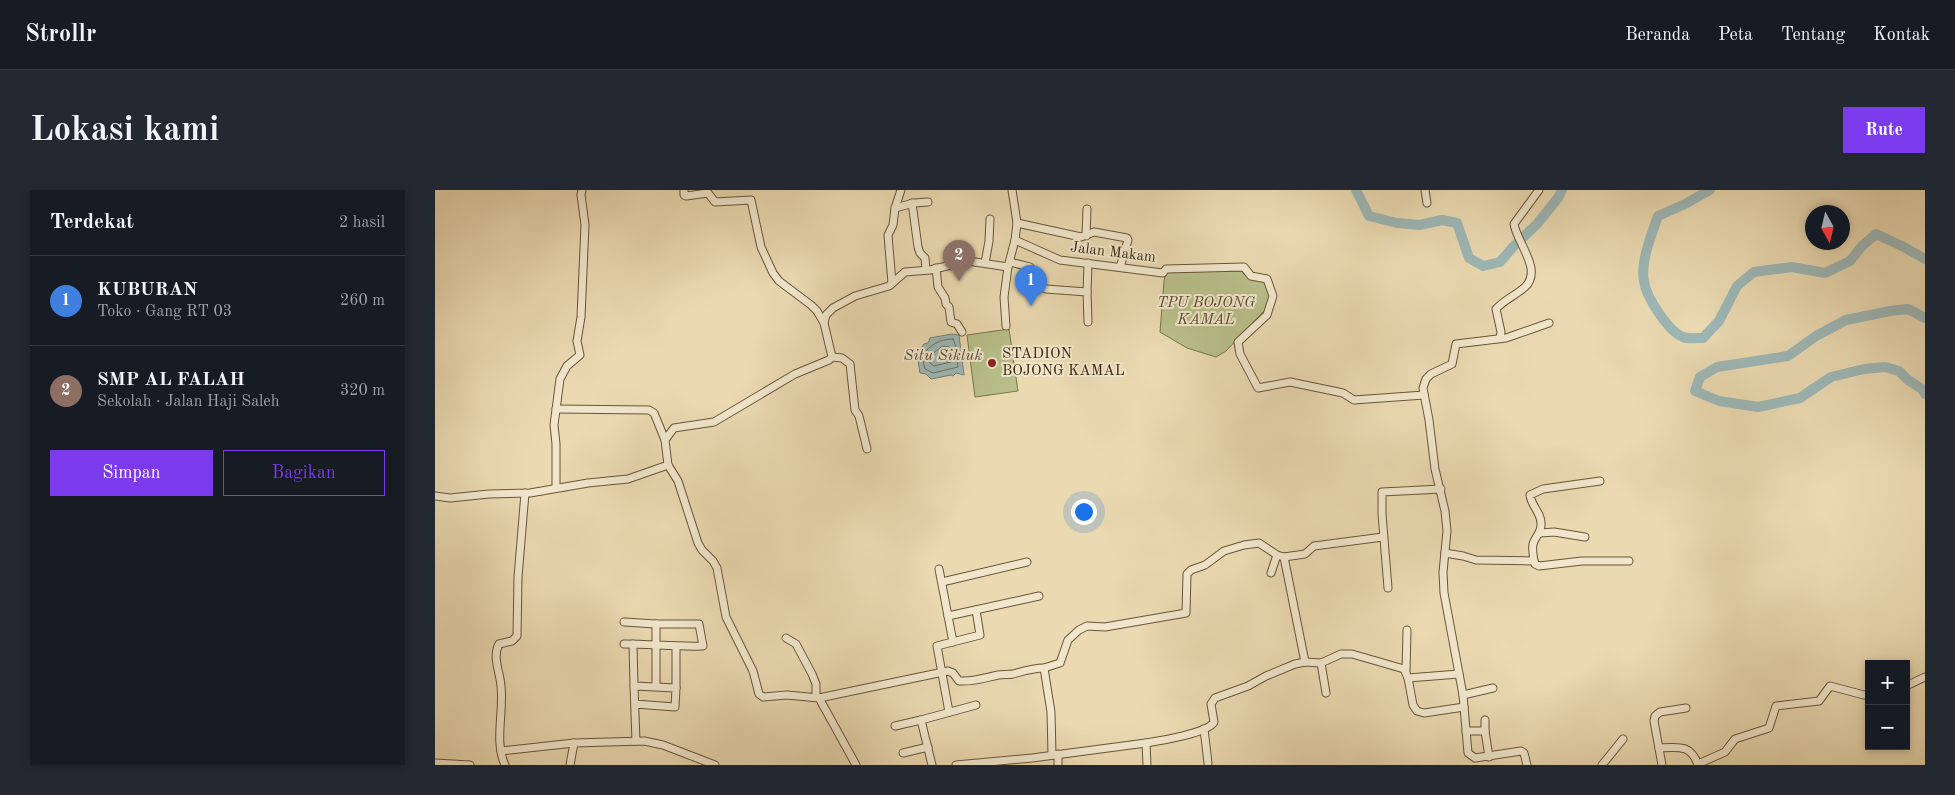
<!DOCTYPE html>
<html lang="id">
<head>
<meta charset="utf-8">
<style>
	body { margin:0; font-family:"Old Standard TT",serif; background:#242831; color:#f1f3f6 }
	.controls { position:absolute; right:15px; bottom:15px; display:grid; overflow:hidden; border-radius:0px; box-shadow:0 2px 8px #0003 }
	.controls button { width:45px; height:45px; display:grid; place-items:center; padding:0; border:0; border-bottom:1px solid #363941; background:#171b24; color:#f1f3f6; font:25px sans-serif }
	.compass { position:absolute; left:1370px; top:15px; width:45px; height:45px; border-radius:50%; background:#171b24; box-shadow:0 2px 8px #0003; rotate:172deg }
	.you { position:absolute; left:648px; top:321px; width:18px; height:18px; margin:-12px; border:4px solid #fff; border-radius:50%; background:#1a73e8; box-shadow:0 0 0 8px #1a73e833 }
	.badge { display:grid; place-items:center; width:32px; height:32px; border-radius:50%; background:#7c3aed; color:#fff; font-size:16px; font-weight:700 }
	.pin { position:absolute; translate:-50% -41px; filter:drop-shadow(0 1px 2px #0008) }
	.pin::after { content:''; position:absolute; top:26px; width:18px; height:15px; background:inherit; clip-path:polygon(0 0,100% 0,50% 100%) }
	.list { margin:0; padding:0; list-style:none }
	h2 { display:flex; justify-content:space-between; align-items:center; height:65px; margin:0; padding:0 20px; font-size:21px }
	h2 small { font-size:16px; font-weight:400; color:#9ea1a6 }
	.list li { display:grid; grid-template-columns:32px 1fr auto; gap:15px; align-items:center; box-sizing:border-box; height:90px; padding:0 20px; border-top:1px solid #363941 }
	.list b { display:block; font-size:19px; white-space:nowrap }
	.list p { margin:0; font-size:16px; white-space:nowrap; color:#9ea1a6 }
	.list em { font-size:16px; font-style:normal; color:#9ea1a6 }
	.actions { display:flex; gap:10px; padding:15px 20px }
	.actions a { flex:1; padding:11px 0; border:1px solid #7c3aed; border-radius:0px; text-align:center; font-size:18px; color:#7c3aed }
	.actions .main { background:#7c3aed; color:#fff }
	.map { position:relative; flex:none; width:1490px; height:575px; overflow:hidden; border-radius:0px }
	header { display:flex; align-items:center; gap:30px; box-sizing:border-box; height:70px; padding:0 25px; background:#171b24; border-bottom:1px solid #363941 }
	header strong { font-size:24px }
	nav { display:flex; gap:28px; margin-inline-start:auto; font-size:18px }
	.intro { display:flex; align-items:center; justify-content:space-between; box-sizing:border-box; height:120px; padding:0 30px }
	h1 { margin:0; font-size:35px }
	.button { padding:12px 22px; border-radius:0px; background:#7c3aed; color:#fff; font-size:18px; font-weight:700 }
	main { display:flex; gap:30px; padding:0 30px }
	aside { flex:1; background:#171b24; border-radius:0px; box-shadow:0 2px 8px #0003 }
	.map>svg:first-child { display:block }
	.green { fill:#b8bf8a; stroke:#7a744c }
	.water { fill:#9db7b6; stroke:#767e73 }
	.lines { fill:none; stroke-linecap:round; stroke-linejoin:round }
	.shore { stroke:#6c7062; stroke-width:1 }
	.river { stroke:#9db7b6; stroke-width:10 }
	.minor-casing { stroke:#675537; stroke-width:9 }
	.minor { stroke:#f1e6cc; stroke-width:7 }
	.poi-dot { fill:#8f2418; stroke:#f1e6cc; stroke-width:2 }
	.labels { text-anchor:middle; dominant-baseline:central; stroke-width:4; stroke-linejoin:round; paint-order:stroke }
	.street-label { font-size:15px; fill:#3b290e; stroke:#f1e6cc }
	.park-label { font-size:15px; font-style:italic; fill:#5a4e2d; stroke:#f1e6cc }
	.poi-label { font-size:15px; fill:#3b290e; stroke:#f1e6cc; text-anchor:start }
	.water-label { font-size:16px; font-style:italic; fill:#544c38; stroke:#f1e6cc }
</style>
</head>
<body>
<header>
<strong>Strollr</strong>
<nav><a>Beranda</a><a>Peta</a><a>Tentang</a><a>Kontak</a></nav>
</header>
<div class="intro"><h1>Lokasi kami</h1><a class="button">Rute</a></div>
<main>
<aside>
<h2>Terdekat<small>2 hasil</small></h2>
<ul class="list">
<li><span class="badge" style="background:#3f7fe0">1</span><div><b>KUBURAN</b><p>Toko · Gang RT 03</p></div><em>260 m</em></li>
<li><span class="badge" style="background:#8d6e63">2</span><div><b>SMP AL FALAH</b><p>Sekolah · Jalan Haji Saleh</p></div><em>320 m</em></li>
</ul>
<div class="actions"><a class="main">Simpan</a><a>Bagikan</a></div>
</aside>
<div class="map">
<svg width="1490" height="575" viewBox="0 0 1490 575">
	<rect width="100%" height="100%" fill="#ead9b1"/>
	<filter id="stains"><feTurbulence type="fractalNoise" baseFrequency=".004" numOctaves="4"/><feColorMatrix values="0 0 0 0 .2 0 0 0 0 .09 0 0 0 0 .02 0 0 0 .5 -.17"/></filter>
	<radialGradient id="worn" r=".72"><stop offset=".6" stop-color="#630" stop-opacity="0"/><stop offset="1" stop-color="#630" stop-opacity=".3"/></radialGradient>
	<!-- green -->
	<g class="green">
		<path d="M 806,81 L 813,88 L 829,92 L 835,106 L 830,120 L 791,161 L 781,167 L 752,158 L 725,142 L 729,91 L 731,82 Z"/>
		<path d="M 574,139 L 583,201 L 540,207 L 532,145 Z"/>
	</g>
	<!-- water -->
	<path class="water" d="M 517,144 L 524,145 L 529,185 L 521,183 L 518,186 L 516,185 L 496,189 L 491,184 L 485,183 L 482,164 L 489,154 L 493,153 L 495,148 Z"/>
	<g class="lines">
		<!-- shore -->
		<g class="shore">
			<path d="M 518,149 L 520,154 L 523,177 L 498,183 L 490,179 L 487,166 C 495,155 504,149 518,149 Z"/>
			<path d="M 508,156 L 514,157 L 516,172 L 499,176 L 495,173 L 494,167 Z"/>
		</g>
		<!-- river -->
		<g class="river">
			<path d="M 921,0 L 934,26 L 962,33 L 985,35 L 1007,30 L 1022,33 L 1034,68 L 1048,76 L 1065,72 L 1078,57 L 1102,34 L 1123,8 L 1127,0"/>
			<path d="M 1275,0 L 1250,14 L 1223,26 C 1217,43 1205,73 1209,91 C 1211,107 1233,141 1248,147 C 1253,149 1262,148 1268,148 L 1284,131 L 1302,96 L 1319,82 L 1357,77 L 1390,83 L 1415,71 L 1427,56 L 1441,44 L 1467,56 L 1490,69"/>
			<path d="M 1490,128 L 1473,119 L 1455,121 L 1411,130 L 1381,146 L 1353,166 L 1282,177 L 1265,187 L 1260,201 L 1284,211 L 1323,217 L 1365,208 L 1396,187 L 1429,179 L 1450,177 L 1464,181 L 1473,190 L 1487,199 L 1490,204"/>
		</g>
		<!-- minor casing -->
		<g class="minor-casing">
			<g id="minor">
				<path d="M 249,0 L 249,5 L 251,6 L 273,3 L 280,12 L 316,10 L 326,57 L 338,83 L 344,91 L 376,115 L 382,121 L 389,133 L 397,167 L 394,170 L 360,184 L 279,232 L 239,238 L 230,250 L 233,275 L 243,291 L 263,353 L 267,360 L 278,371 L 282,378 L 291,427 L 318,481 L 324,504 L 328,507 L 352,505 L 384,508 L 421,575"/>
				<path d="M 990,0 L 992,13"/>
				<path d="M 477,13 L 483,57 L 485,63 L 490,68 L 491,80"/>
				<path d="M 460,18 L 479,13 L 493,12"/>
				<path d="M 582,33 L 646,47 L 659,42 L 692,48 L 693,50 L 686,74"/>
				<path d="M 651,46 L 652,19"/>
				<path d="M 580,50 L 625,70 L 728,83 L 731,79 L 809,77 L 816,86 L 832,89 L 838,106 L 832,125 L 803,152 L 805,164 L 823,198 L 855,192 L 908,203 L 919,210 L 989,205"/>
				<path d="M 575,72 L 595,77 L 600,92 L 611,99 L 652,102 L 653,132"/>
				<path d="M 550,73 L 554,51 L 555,29"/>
				<path d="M 501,78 L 503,97 L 510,108 L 511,114 L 514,117 L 516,132 L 522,134 L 527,142"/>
				<path d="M 457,93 L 453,45 L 458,35 L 460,18 L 466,0"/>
				<path d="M 652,102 L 653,73"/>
				<path d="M 389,133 L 391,125 L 398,118 L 420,106 L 454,96 L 470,82 L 495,80 L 533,71 L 573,77 L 580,50 L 582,33 L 577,0"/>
				<path d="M 571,136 L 569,107 L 573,77"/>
				<path d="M 1065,148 L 1066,142 L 1061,119 C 1069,110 1081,105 1090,97 C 1108,80 1082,53 1079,34 L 1104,0"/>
				<path d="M 397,167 L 407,168 L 415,174 L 420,220 L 424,226 L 432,259"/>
				<path d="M 121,219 L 214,220 L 219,223 L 230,250"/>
				<path d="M 121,298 L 121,254 L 119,235 L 125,189 L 132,176 L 145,165 L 142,151 L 146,127 L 150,35 L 146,5 L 147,0"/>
				<path d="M 0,306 L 15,308 L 54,304 L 95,303 L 153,293 L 193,289 L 233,275"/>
				<path d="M 1105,343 L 1119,342 L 1150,347"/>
				<path d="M 1010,363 L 1028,366 L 1041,370 L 1099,371 C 1098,365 1097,359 1098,354 C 1100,347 1106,343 1106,335 C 1107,323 1096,316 1095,305 L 1108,299 L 1165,291"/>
				<path d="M 849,367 L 870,472"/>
				<path d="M 1099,371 L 1100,374 L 1104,376 L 1147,371 L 1194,371"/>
				<path d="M 504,379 L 518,452"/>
				<path d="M 836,383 L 842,365"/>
				<path d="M 507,392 L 592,372"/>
				<path d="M 953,398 L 947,324 L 947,302 L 1006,299"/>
				<path d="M 513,426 L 604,406"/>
				<path d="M 189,432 L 221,434"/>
				<path d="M 351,448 L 361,454 L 377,484 L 381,494 L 381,507"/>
				<path d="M 189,454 C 216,454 242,457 268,456 L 264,434 L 221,434 L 221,496"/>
				<path d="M 198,454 L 199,496"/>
				<path d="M 886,473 L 891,503"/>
				<path d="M 609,478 L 625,473 L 633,450 L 644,440 L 652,436 L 670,437 L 751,423 L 752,384 L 756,380 L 770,375 L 789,361 L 809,355 L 824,353 L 842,365 L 849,367 L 870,364 L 879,356 L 948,347"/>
				<path d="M 971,482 L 972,440"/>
				<path d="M 973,488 L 1024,484"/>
				<path d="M 1471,496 L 1490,487"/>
				<path d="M 241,498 L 241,457"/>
				<path d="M 1028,505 L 1058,498"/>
				<path d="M 384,508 L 513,481 L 518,483 L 524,491 C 538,492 550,488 563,485 C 568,484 573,485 578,484 C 589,481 598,478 609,478 L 616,522 L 617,565"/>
				<path d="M 200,514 L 240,517 L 241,498 L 199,496 L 201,551"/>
				<path d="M 514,522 L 502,456 L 545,445 L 541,420"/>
				<path d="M 1050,530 L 1050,541 L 1054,567"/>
				<path d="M 460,536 L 486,530"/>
				<path d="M 769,539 L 773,573"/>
				<path d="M 1031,541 L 1050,541"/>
				<path d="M 711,553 L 712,575"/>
				<path d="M 1224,558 C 1243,557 1256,554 1263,575"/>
				<path d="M 66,561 L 139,553 L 209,551 L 228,555 L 280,575"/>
				<path d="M 468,563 L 493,557"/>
				<path d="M 623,564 L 623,575"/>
				<path d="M 0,573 L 35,575"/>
				<path d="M 1263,574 L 1290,562 L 1300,549 L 1334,538 L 1341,516 L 1384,511 L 1395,496 L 1429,505 L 1434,504"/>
				<path d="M 70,575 C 58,549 71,517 65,489 C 63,478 58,465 64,454 L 77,451 L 82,446 L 83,387 L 90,303"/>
				<path d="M 135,575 L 139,553"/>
				<path d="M 497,575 L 486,530 L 541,515"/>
				<path d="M 521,575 L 597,568 L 711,553 C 725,551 773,543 779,532 L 776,514 L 780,508 L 813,496 L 831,486 L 860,474 L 870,472 L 886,473 L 906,464 L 917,464 L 969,479 L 973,488 L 978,515 L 982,521 L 989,523 L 1029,517"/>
				<path d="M 1092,575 L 1089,563 L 1086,561 L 1040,568 L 1033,563 L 1028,505 L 1009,403 L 1008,382 L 1012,341 L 1010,321 L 1000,279 L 994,230 L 988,198 L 991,189 L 996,184 L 1017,174 L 1021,154 L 1071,148 L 1114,133"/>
				<path d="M 1167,575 L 1188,549"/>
				<path d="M 1227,575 L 1219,531 L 1220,526 L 1225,522 L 1251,518"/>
			</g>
		</g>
		<!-- minor -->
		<use href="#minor" class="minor"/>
	</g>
	<!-- markers -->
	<circle class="poi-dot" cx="557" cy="173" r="5"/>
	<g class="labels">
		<!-- street labels -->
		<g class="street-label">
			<text transform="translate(678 63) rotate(7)">Jalan Makam</text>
		</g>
		<!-- park labels -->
		<g class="park-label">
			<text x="771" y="113">TPU BOJONG<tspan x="771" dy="17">KAMAL</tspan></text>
		</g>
		<!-- poi labels -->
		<g class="poi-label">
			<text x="567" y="164">STADION<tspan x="567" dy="17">BOJONG KAMAL</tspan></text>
		</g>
		<!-- water labels -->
		<g class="water-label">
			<text x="508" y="166">Situ Sikluk</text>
		</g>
	</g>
	<rect width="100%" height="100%" filter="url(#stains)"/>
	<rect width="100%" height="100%" fill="url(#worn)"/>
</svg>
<div class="controls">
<button>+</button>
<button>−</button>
</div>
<svg class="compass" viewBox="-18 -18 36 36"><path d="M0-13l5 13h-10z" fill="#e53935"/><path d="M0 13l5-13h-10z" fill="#9ea1a6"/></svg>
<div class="you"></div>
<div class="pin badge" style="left:596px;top:116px;background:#3f7fe0">1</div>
<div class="pin badge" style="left:524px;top:91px;background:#8d6e63">2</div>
</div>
</main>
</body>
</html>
